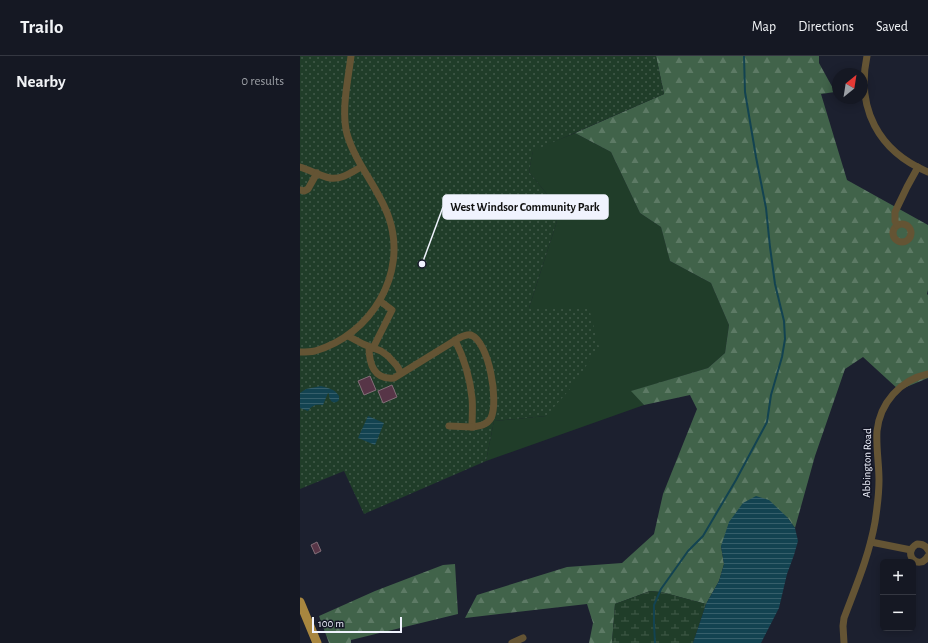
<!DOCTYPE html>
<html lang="en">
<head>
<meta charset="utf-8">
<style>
	body { margin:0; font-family:"Alegreya Sans",sans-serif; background:#1e212b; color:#f1f3f6 }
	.controls { position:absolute; right:12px; bottom:12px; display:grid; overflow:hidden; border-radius:6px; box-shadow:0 2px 10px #0003 }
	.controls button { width:36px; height:36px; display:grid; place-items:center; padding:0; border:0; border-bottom:1px solid #343741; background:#151823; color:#f1f3f6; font:20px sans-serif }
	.compass { position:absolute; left:532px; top:12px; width:36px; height:36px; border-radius:50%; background:#151823; box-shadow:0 2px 10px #0003; rotate:30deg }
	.scale { position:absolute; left:12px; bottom:10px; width:90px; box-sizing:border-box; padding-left:4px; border:2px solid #f0f3fe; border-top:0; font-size:11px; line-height:14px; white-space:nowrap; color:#f0f3fe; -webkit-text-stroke:3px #131625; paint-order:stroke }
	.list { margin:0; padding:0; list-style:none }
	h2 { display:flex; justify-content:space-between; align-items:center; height:52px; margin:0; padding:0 16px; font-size:17px }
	h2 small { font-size:13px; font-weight:400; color:#9da0a6 }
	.map { position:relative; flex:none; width:628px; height:587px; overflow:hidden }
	header { display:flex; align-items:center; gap:24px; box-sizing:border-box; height:56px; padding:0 20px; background:#151823; border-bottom:1px solid #343741 }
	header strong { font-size:19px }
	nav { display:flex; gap:22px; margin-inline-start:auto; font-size:14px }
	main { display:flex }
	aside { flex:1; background:#151823 }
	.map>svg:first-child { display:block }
	.grass { fill:#203d29 }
	.forest { fill:url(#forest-firs) }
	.wetland { fill:url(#wetland-marsh) }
	.park { fill:url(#park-dots) }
	.water { fill:url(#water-rules) }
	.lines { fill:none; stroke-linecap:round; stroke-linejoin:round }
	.stream { stroke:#134351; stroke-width:2 }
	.building { fill:#573547; stroke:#836e78 }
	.minor { stroke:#645434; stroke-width:7 }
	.major { stroke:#a8863f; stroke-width:9 }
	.labels { text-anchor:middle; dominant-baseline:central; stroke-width:3.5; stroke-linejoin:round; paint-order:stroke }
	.street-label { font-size:11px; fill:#f0f3fe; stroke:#131625 }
	.leader { fill:none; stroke:#f0f3fe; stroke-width:1.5 }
	.callout-dot { fill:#f0f3fe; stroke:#131625; stroke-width:1.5 }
	.callout { fill:#f0f3fe; stroke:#f0f3fe; stroke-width:1.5 }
	.callout-label { font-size:12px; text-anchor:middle; font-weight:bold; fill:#111 }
</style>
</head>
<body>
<header>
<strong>Trailo</strong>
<nav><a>Map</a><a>Directions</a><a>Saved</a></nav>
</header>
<main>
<aside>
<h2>Nearby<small>0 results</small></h2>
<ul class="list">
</ul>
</aside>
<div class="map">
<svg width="628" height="587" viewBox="0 0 628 587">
	<defs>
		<pattern id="forest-firs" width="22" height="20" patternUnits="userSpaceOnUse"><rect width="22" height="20" fill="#41634a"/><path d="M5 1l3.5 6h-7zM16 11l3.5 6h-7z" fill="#5d7a65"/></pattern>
		<pattern id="wetland-marsh" width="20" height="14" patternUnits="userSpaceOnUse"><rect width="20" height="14" fill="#203d29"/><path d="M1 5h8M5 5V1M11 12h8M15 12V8" fill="none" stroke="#415a49"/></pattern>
		<pattern id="park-dots" width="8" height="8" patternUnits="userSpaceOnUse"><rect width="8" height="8" fill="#203d29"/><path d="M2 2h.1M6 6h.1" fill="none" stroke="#415a49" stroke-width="1.8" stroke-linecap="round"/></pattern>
		<pattern id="water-rules" width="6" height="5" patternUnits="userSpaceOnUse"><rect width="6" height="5" fill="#134351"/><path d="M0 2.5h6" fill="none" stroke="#365f6b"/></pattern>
	</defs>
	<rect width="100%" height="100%" fill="#1c202f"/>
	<!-- grass -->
	<path class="grass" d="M 275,77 L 311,96 L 340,157 L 361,171 L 370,205 L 411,227 L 429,269 L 425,297 L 408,312 L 332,335 L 344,349 L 186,405 L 194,365 L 246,360 L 289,252 L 229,252 L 257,165 L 246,137 L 229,116 L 233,94 Z"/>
	<!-- forest -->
	<g class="forest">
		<path d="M 356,0 L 519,0 L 519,7 L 535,36 L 521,38 L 547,124 L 628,169 L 628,234 L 627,238 L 628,239 L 628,322 L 599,334 L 563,301 L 545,313 L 515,400 L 495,472 L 487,461 L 421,490 L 424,508 L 419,525 L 406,548 L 361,536 L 350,535 L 315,548 L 312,587 L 289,587 L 293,567 L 287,548 L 165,562 L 177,539 L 267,511 L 322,507 L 354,478 L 363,438 L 397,353 L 390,339 L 344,349 L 331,335 L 408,312 L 425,297 L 429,269 L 411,227 L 370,205 L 361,171 L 340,157 L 311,96 L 275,77 L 364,38 Z"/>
		<path d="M 155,508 L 158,558 L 51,584 L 51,587 L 29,587 L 19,560 L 75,535 L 143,509 Z"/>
	</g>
	<!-- wetland -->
	<path class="wetland" d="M 350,535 L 361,536 L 406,548 L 393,587 L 312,587 L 315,548 Z"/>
	<!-- park -->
	<path class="park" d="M 0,0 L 356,0 L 364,38 L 233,95 L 229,116 L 246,137 L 257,165 L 229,252 L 289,252 L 299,291 L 271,332 L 246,360 L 194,365 L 186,405 L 64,458 L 44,415 L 0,433 Z"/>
	<!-- water -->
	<g class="water">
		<path d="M 21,330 C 28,332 35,333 39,340 L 39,344 C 33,350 29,344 29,338 L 28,337 L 23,349 C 16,348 12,349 8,355 L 0,352 L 0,337 L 6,333 Z"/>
		<path d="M 68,360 L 84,367 L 75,389 L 58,382 Z"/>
		<path d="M 456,440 L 469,444 L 487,461 L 495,472 L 498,485 L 494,499 L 487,518 L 479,552 L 461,587 L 393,587 L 406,548 L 419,525 L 424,508 L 421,490 L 429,466 L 443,447 Z"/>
	</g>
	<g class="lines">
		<!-- stream -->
		<path class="stream" d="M 355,587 L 354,568 L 354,549 L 361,533 L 388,495 L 403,480 L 436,424 L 467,366 L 471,339 L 482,301 L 485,283 L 484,265 L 475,228 L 470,191 L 466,152 L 456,101 L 445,36 L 444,0"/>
	</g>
	<!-- building -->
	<g class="building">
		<path d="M 70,320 L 76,334 L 64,339 L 58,325 Z"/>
		<path d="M 92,329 L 97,341 L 83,347 L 78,335 Z"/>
		<path d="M 17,486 L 21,495 L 15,498 L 11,489 Z"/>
	</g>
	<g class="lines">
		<!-- minor -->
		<g class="minor">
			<path d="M 567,0 C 556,52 578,95 628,116"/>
			<path d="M 0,111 C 10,114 20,120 30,122 C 41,124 52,116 61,111"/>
			<path d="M 0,134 L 4,135 L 8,133 L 17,117"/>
			<circle cx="602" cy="177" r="9"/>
			<path d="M 597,169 L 595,165 L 595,156 L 607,131 L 618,111"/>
			<path d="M 48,280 L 63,288 L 81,295 L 88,300 L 97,310 L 101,317"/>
			<path d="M 69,291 C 69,308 74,324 94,322 L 159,282 C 163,280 167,278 171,279 C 189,286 199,345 191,362 C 187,369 180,370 172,371 C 172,361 173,351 172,342 C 170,322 164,302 155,284"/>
			<path d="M 73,292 L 92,254 L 80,245"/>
			<path d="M 0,296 C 5,296 10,296 15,295 C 71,279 108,218 89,162 C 79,132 56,109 47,78 C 41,54 48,25 51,0"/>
			<path d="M 149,370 L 172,371"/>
			<path d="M 571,486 L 611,494"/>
			<path d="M 628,494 C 626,489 622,488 617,488 C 601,497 619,516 628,500"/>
			<path d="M 212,587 L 223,582"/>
			<path d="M 544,587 L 543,570 L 544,562 C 556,530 569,500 575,466 C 577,453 579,438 579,424 C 579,408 576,391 577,375 C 580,347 600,324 628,318"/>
		</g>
		<!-- major -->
		<path class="major" d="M 0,546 L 17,587"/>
	</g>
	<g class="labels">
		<!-- street labels -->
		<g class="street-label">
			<text transform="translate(567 407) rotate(-89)">Abbington Road</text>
		</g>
	</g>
	<!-- callouts -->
	<path class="leader" d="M122 208L143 151"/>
	<circle class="callout-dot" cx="122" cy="208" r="4"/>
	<rect class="callout" x="143" y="139" width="165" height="24" rx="4"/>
	<g class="callout-label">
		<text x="225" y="155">West Windsor Community Park</text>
	</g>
</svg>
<div class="controls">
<button>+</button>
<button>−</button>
</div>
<svg class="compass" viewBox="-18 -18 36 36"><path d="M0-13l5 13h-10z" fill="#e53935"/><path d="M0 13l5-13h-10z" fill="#9da0a6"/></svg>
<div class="scale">100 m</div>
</div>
</main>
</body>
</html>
